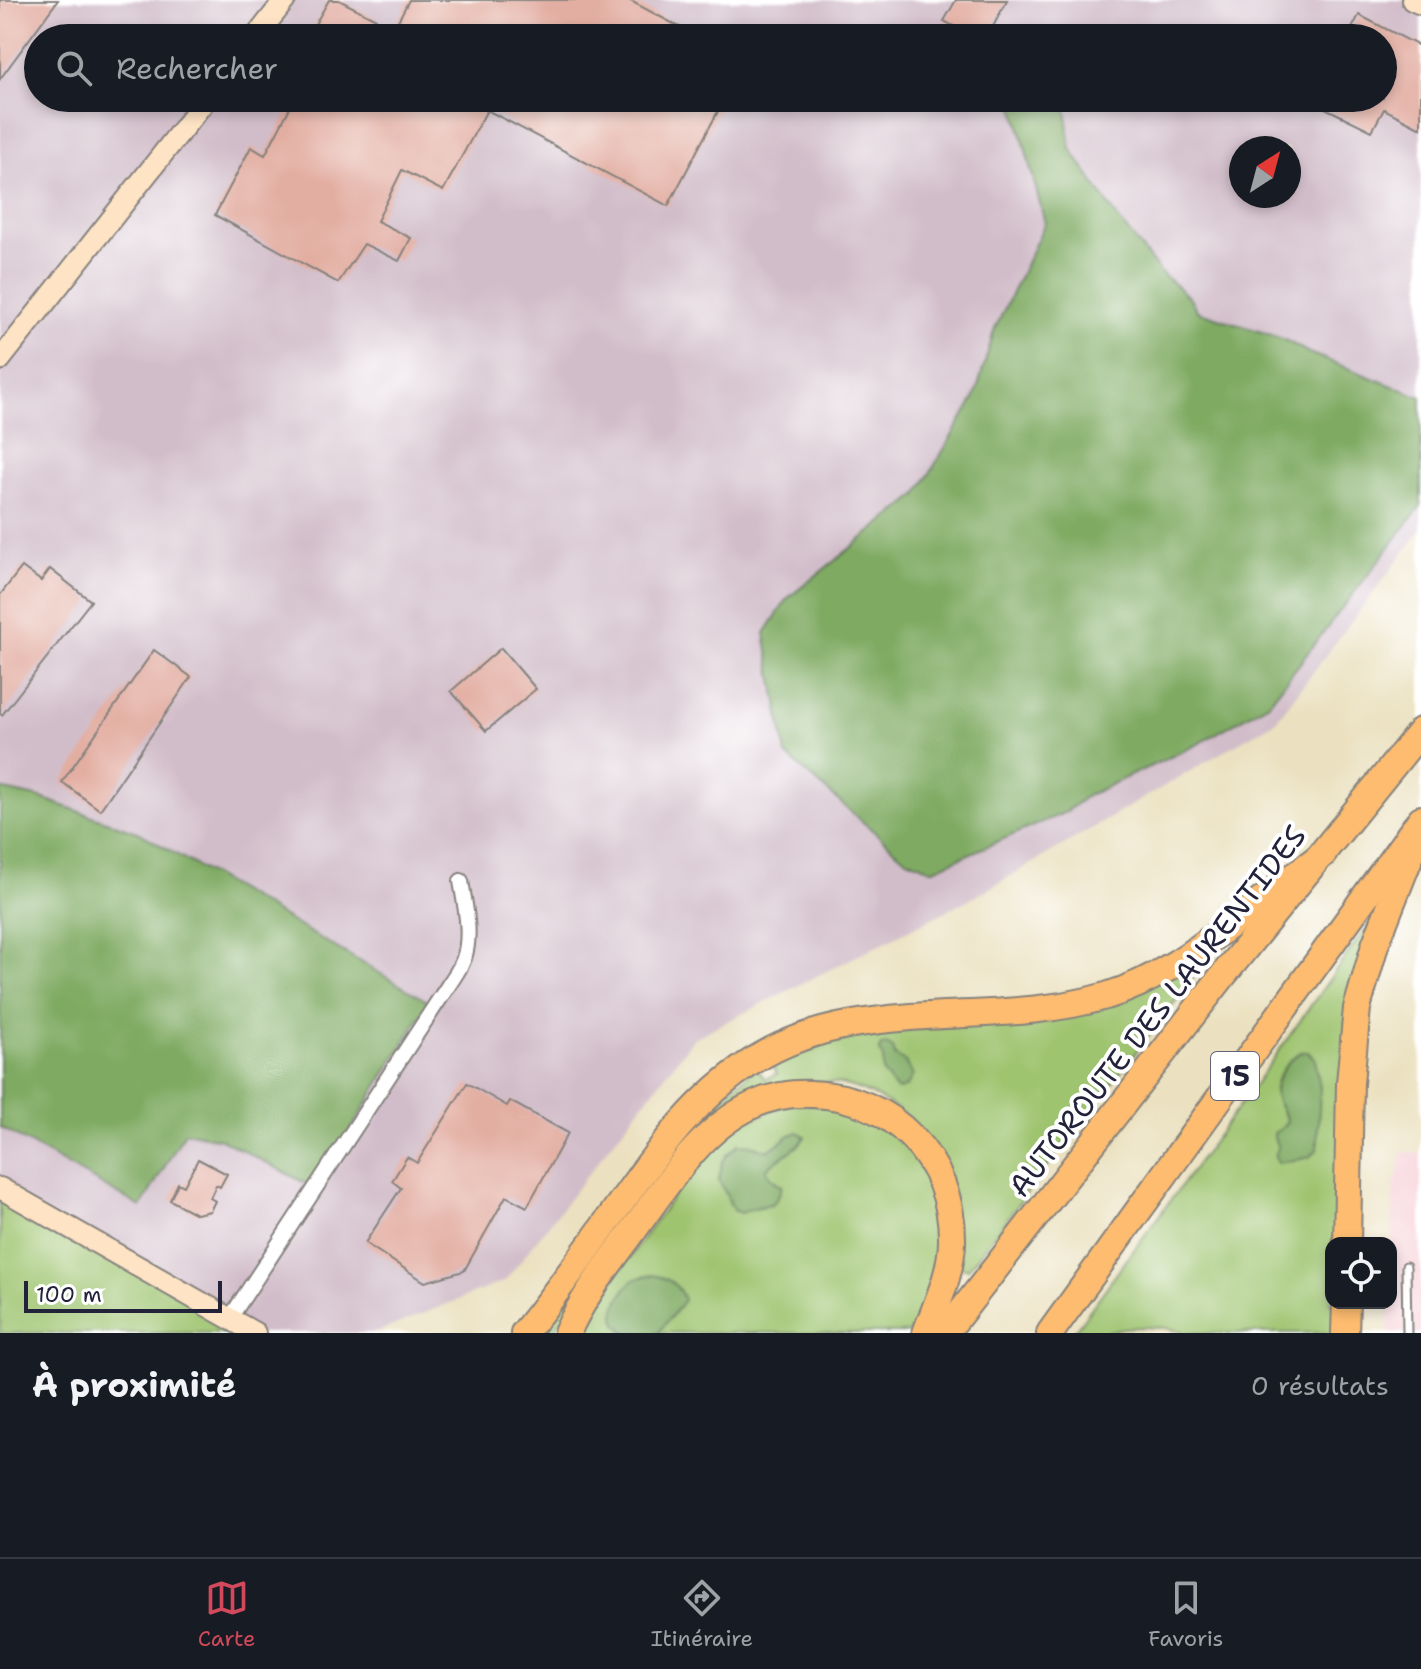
<!DOCTYPE html>
<html lang="fr">
<head>
<meta charset="utf-8">
<style>
	body { margin:0; font-family:"Shantell Sans",sans-serif; background:#242831; color:#f1f3f6 }
	.controls { position:absolute; right:24px; bottom:24px; display:grid; overflow:hidden; border-radius:16px; box-shadow:0 4px 12px #0003 }
	.controls button { width:72px; height:72px; display:grid; place-items:center; padding:0; border:0; border-bottom:2px solid #363941; background:#171b24; color:#f1f3f6; font:40px sans-serif }
	.compass { position:absolute; left:1229px; top:136px; width:72px; height:72px; border-radius:50%; background:#171b24; box-shadow:0 4px 12px #0003; rotate:36deg }
	.scale { position:absolute; left:24px; bottom:20px; width:198px; box-sizing:border-box; padding-left:8px; border:4px solid #22223b; border-top:0; font-size:22px; line-height:28px; white-space:nowrap; color:#22223b; -webkit-text-stroke:6px #fff; paint-order:stroke }
	.list { margin:0; padding:0; list-style:none }
	h2 { display:flex; justify-content:space-between; align-items:center; height:104px; margin:0; padding:0 32px; font-size:34px }
	h2 small { font-size:26px; font-weight:400; color:#9ea1a6 }
	.icon { flex:none; width:44px; height:44px; fill:none; stroke:currentColor; stroke-width:2; stroke-linecap:round; stroke-linejoin:round }
	.map { position:relative; flex:none; width:1421px; height:1333px; overflow:hidden }
	.search { position:absolute; background:#171b24; box-shadow:0 4px 12px #0003; left:24px; right:24px; top:24px; height:88px; display:flex; align-items:center; gap:20px; box-sizing:border-box; padding:0 28px; border-radius:44px; color:#9ea1a6; font-size:30px }
	.sheet { height:224px; background:#171b24 }
	nav { display:flex; justify-content:space-around; align-items:center; box-sizing:border-box; height:112px; border-top:2px solid #363941; background:#171b24; font-size:22px; color:#9ea1a6 }
	nav a { display:grid; justify-items:center; gap:4px }
	nav .on { color:#d1495b }
	.map>svg:first-child { display:block }
	.built { fill:#f6cfd7 }
	.industrial { fill:#d1bdc9; fill-rule:evenodd }
	.green { fill:#9fc46f; stroke:#607355; stroke-width:2; fill-rule:evenodd }
	.forest { fill:#7faa62; stroke:#50664e; stroke-width:2 }
	.building { fill:#e3aea2 }
	.lines { fill:none; stroke-linecap:round; stroke-linejoin:round }
	.lane-casing { stroke:#86827e; stroke-width:11 }
	.street-casing { stroke:#86827e; stroke-width:18 }
	.secondary-casing { stroke:#86827e; stroke-width:24 }
	.highway-casing { stroke:#86827e; stroke-width:30 }
	.lane { stroke:#fff; stroke-width:7 }
	.street { stroke:#fff; stroke-width:14 }
	.secondary { stroke:#fee4c5; stroke-width:20 }
	.highway { stroke:#fdbc6f; stroke-width:26 }
	.labels { text-anchor:middle; dominant-baseline:central; stroke-width:8; stroke-linejoin:round; paint-order:stroke }
	.shield { fill:#fff; stroke:#646476; stroke-width:2 }
	.shield-label { font-size:28px; font-weight:bold; fill:#22223b }
	.street-label { font-size:30px; fill:#22223b; stroke:#fff }
</style>
</head>
<body>
<div class="map">
<svg width="1421" height="1333" viewBox="0 0 1421 1333">
	<rect width="100%" height="100%" fill="#fff"/>
	<filter id="ink" filterUnits="userSpaceOnUse"><feTurbulence type="fractalNoise" baseFrequency=".0125" numOctaves="2"/><feDisplacementMap in="SourceGraphic" scale="16" xChannelSelector="R" yChannelSelector="G"/><feConvolveMatrix kernelMatrix="1 2 1 2 8 2 1 2 1" color-interpolation-filters="sRGB"/></filter>
	<filter id="wash" filterUnits="userSpaceOnUse"><feTurbulence type="fractalNoise" baseFrequency=".006" numOctaves="4" result="noise"/><feDisplacementMap in="SourceGraphic" scale="32" xChannelSelector="R" yChannelSelector="G"/><feGaussianBlur stdDeviation="1.8" result="paint"/><feColorMatrix in="noise" values="0 0 0 0 0 0 0 0 0 0 0 0 0 0 0 0 0 1.4 0 .05"/><feComposite in="paint" operator="in"/></filter>
	<g filter="url(#wash)">
		<rect width="100%" height="100%" fill="#ebe1c0"/>
		<!-- built -->
		<path class="built" d="M 1403,1152 L 1421,1154 L 1421,1333 L 1388,1333 L 1389,1303 L 1391,1303 L 1393,1191 Z"/>
		<!-- industrial -->
		<path class="industrial" d="M 0,0 L 1421,0 L 1421,530 L 1276,721 L 976,896 L 694,1038 L 505,1281 L 375,1333 L 0,1333 ZM 38,38 L 1383,38 L 1383,98 L 38,98 ZM 1241,148 L 1289,148 L 1289,196 L 1241,196 Z"/>
		<!-- green -->
		<g class="green">
			<path d="M 1378,911 L 1339,1243 L 1331,1243 L 1331,1303 L 1338,1303 L 1337,1333 L 1189,1333 L 1165,1328 L 1142,1327 L 1123,1328 L 1102,1333 L 1073,1333 L 1246,1097 ZM 1301,1052 L 1317,1128 L 1318,1143 L 1309,1157 L 1288,1162 L 1275,1156 L 1282,1128 L 1287,1121 C 1284,1112 1278,1106 1276,1097 C 1271,1080 1288,1060 1301,1052 Z"/>
			<path d="M 1223,944 L 1195,976 L 968,1269 L 958,1265 L 909,1118 C 858,1079 813,1072 753,1093 L 574,1295 L 554,1333 L 534,1333 L 694,1120 L 757,1068 L 765,1079 L 777,1074 L 770,1061 L 861,1033 L 1049,1018 Z"/>
			<path d="M 792,1103 L 849,1108 L 903,1141 L 932,1185 L 943,1242 L 924,1308 L 908,1333 L 658,1333 L 684,1300 L 624,1331 L 627,1333 L 580,1333 L 595,1306 L 681,1185 L 712,1146 L 741,1122 ZM 790,1135 L 805,1136 C 798,1152 778,1155 766,1170 L 772,1179 L 781,1186 L 772,1205 L 751,1208 L 730,1205 L 727,1193 L 719,1180 C 724,1155 729,1154 751,1145 L 768,1151 Z"/>
			<path d="M 0,1194 L 246,1333 L 0,1333 Z"/>
		</g>
		<!-- forest -->
		<g class="forest">
			<path d="M 1012,98 L 1065,98 L 1071,149 L 1119,220 L 1161,273 L 1190,298 L 1197,311 L 1283,339 L 1309,353 L 1421,397 L 1421,506 L 1269,703 L 1196,745 L 1086,796 L 1066,812 L 932,870 L 903,857 L 786,755 L 765,633 L 788,598 L 917,495 L 975,397 L 994,331 L 1045,223 Z"/>
			<path d="M 0,789 L 41,798 L 140,833 L 429,1002 L 319,1182 L 307,1184 L 221,1139 L 185,1132 L 141,1207 L 0,1127 Z"/>
			<path d="M 886,1044 L 893,1048 L 895,1056 L 905,1062 L 913,1075 L 907,1086 L 900,1090 L 896,1089 L 883,1073 L 883,1058 L 879,1050 L 881,1046 Z"/>
			<path d="M 1301,1052 L 1308,1052 L 1315,1059 L 1320,1088 L 1317,1150 L 1309,1157 L 1278,1163 L 1275,1156 L 1278,1147 L 1274,1138 L 1274,1133 L 1282,1128 L 1287,1121 C 1285,1113 1281,1110 1278,1103 C 1268,1085 1286,1061 1301,1052 Z"/>
			<path d="M 798,1132 L 805,1136 C 798,1152 778,1155 766,1170 L 772,1179 L 782,1186 C 775,1214 763,1200 742,1213 L 734,1211 L 719,1180 L 722,1163 L 728,1154 L 739,1144 L 751,1145 L 768,1151 L 790,1135 Z"/>
			<path d="M 652,1275 C 667,1277 679,1285 684,1300 L 658,1333 C 648,1333 633,1333 625,1331 C 605,1321 620,1291 633,1281 C 638,1277 646,1276 652,1275 Z"/>
		</g>
		<g id="blocks">
			<!-- building -->
			<g class="building">
				<path d="M 0,0 L 58,0 L 0,79 Z"/>
				<path d="M 329,0 L 339,0 L 376,19 L 368,32 L 381,38 L 307,38 Z"/>
				<path d="M 409,0 L 629,0 L 700,38 L 389,38 Z"/>
				<path d="M 956,0 L 1007,0 L 987,38 L 976,38 L 944,21 Z"/>
				<path d="M 1359,15 L 1417,45 L 1421,37 L 1421,128 L 1384,109 L 1372,131 L 1323,107 L 1327,98 L 1383,98 L 1383,38 L 1347,38 Z"/>
				<path d="M 295,98 L 725,98 L 668,206 L 487,110 L 443,191 L 402,170 L 377,221 L 411,238 L 399,261 L 364,244 L 338,283 L 215,215 L 251,147 L 265,155 Z"/>
				<path d="M 22,567 L 41,581 L 50,569 L 91,601 L 2,715 L 0,714 L 0,595 Z"/>
				<path d="M 501,648 L 536,689 L 486,731 L 451,691 Z"/>
				<path d="M 154,650 L 191,677 L 100,810 L 62,782 Z"/>
				<path d="M 467,1083 L 507,1106 L 510,1101 L 568,1133 L 527,1207 L 506,1196 L 464,1271 L 425,1282 L 365,1243 L 401,1188 L 392,1181 L 407,1157 L 417,1163 Z"/>
				<path d="M 198,1159 L 227,1174 L 220,1187 L 216,1185 L 210,1198 L 215,1201 L 210,1211 L 196,1214 L 170,1200 L 178,1183 L 184,1186 Z"/>
			</g>
		</g>
	</g>
	<g filter="url(#ink)">
		<use href="#blocks" fill-opacity="0" stroke="#86827e" stroke-width="2"/>
		<g class="lines">
			<!-- lane casing -->
			<g class="lane-casing">
				<path id="lane" d="M 1406,1266 L 1407,1333"/>
			</g>
			<!-- street casing -->
			<g class="street-casing">
				<path id="street" d="M 230,1318 L 448,986 C 453,978 461,968 464,958 C 472,935 465,905 461,881"/>
			</g>
			<!-- secondary casing -->
			<g class="secondary-casing">
				<g id="secondary">
					<path d="M 1412,0 L 1421,4"/>
					<path d="M 255,38 L 285,0"/>
					<path d="M 0,360 L 207,98"/>
					<path d="M 0,1188 L 255,1333"/>
				</g>
			</g>
			<!-- highway casing -->
			<g class="highway-casing">
				<g id="highway">
					<path d="M 1347,1243 L 1350,1083 L 1357,1008 L 1375,945 L 1414,846"/>
					<path d="M 524,1333 C 560,1289 592,1242 625,1197 C 662,1145 698,1096 753,1061 C 857,994 992,1030 1106,996 C 1156,981 1196,951 1236,920 C 1265,898 1294,876 1323,854"/>
					<path d="M 567,1333 C 583,1296 609,1264 633,1231 C 667,1185 699,1130 753,1105 C 772,1096 792,1093 812,1094 C 892,1096 953,1160 952,1240 C 952,1272 937,1303 926,1333"/>
					<path d="M 945,1333 L 1221,978 L 1421,731"/>
					<path d="M 1050,1333 L 1421,819"/>
					<path d="M 1345,1333 L 1346,1303"/>
				</g>
			</g>
			<!-- lane -->
			<use href="#lane" class="lane"/>
			<!-- street -->
			<use href="#street" class="street"/>
			<!-- secondary -->
			<use href="#secondary" class="secondary"/>
			<!-- highway -->
			<use href="#highway" class="highway"/>
		</g>
	</g>
	<g class="labels">
		<!-- shield labels -->
		<rect class="shield" x="1211" y="1052" width="48" height="48" rx="6"/>
		<g class="shield-label">
			<text x="1235" y="1076">15</text>
		</g>
		<!-- street labels -->
		<g class="street-label">
			<text transform="translate(1157 1011) rotate(-52)">AUTOROUTE DES LAURENTIDES</text>
		</g>
	</g>
</svg>
<div class="controls">
<button><svg class="icon" aria-label="locate" viewBox="0 0 24 24"><circle cx="12" cy="12" r="6"/><path d="M12 2v4M12 18v4M2 12h4M18 12h4"/></svg></button>
</div>
<svg class="compass" viewBox="-18 -18 36 36"><path d="M0-13l5 13h-10z" fill="#e53935"/><path d="M0 13l5-13h-10z" fill="#9ea1a6"/></svg>
<div class="scale">100 m</div>
<div class="search"><svg class="icon" aria-label="search" viewBox="0 0 24 24"><circle cx="10" cy="10" r="6"/><path d="M15 15l6 6"/></svg>Rechercher</div>
</div>
<section class="sheet">
<h2>À proximité<small>0 résultats</small></h2>
<ul class="list">
</ul>
</section>
<nav>
<a class="on"><svg class="icon" aria-label="map" viewBox="0 0 24 24"><path d="M3 6l6-2 6 2 6-2v14l-6 2-6-2-6 2zM9 4v14M15 6v14"/></svg>Carte</a>
<a><svg class="icon" aria-label="directions" viewBox="0 0 24 24"><path d="M12 3l9 9-9 9-9-9zM9 14v-3h6M13 9l2 2-2 2"/></svg>Itinéraire</a>
<a><svg class="icon" aria-label="saved" viewBox="0 0 24 24"><path d="M7 4h10v16l-5-4-5 4z"/></svg>Favoris</a>
</nav>
</body>
</html>
